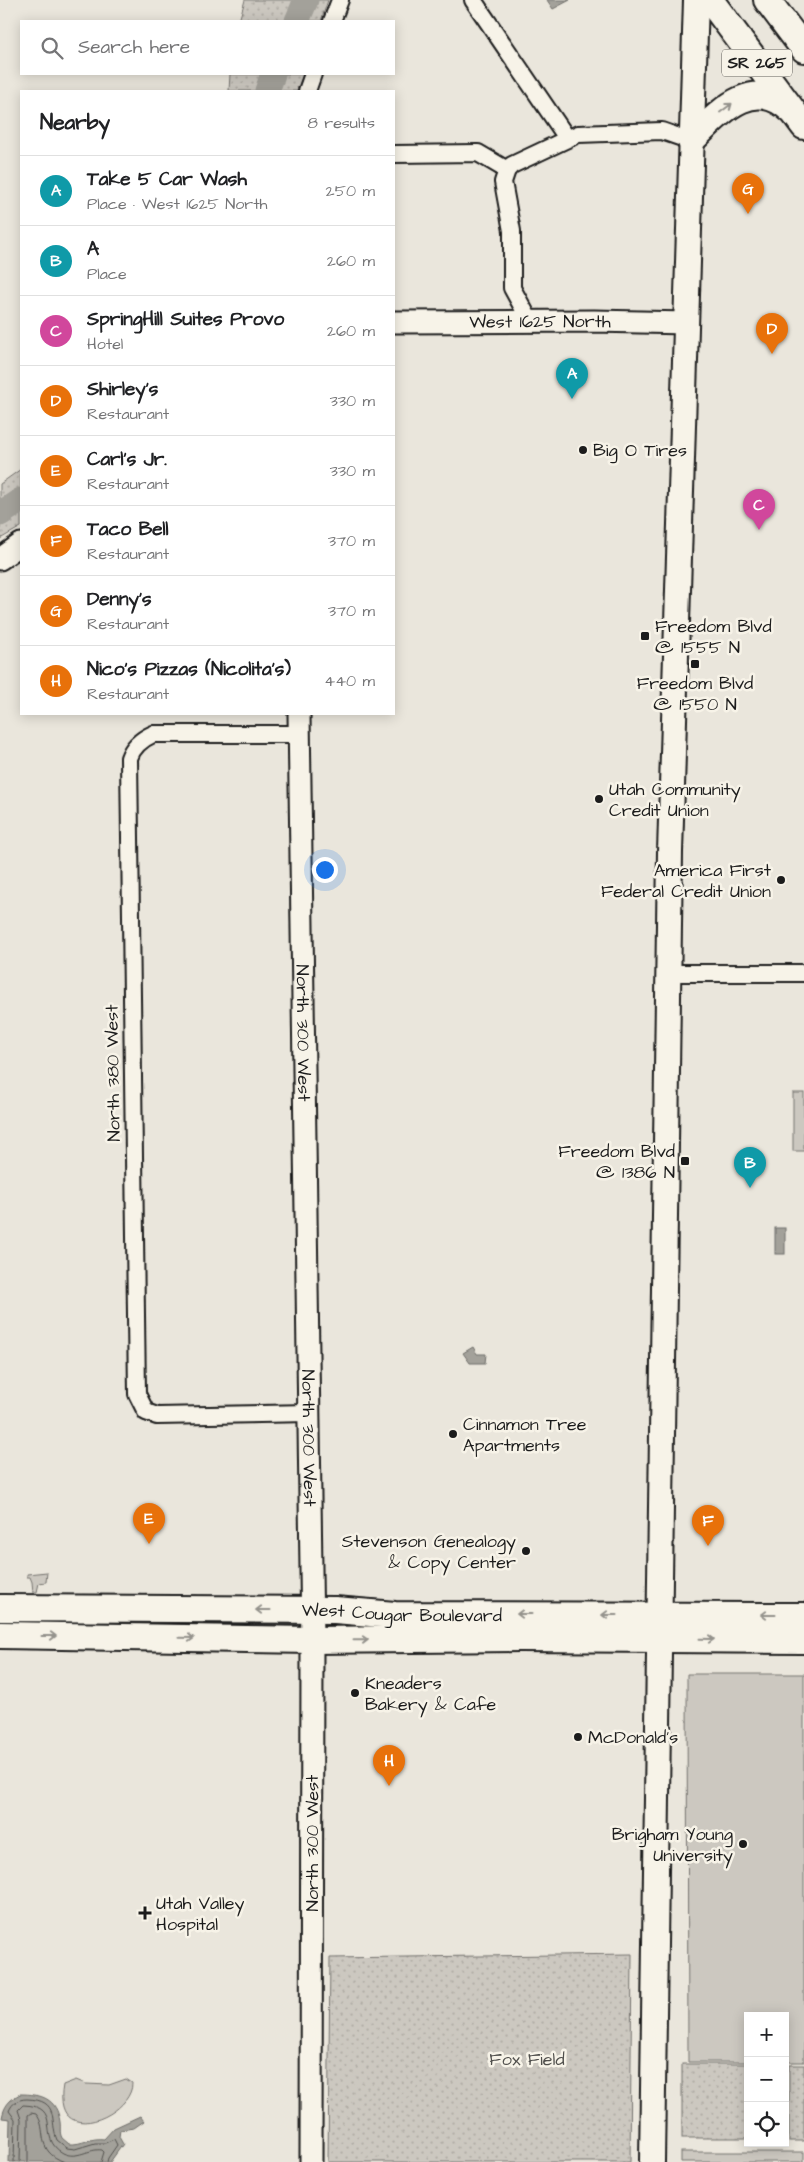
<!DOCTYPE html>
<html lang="en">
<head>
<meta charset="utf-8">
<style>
	body { margin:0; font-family:"Architects Daughter",sans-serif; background:#f6f6f6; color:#202124 }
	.controls { position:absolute; right:15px; bottom:15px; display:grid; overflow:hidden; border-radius:0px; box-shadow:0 2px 12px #0003 }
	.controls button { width:45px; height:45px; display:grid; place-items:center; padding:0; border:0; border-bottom:1px solid #e0e0e0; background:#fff; color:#202124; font:25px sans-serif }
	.you { position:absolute; left:324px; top:869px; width:18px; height:18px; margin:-12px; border:4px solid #fff; border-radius:50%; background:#1a73e8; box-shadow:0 0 0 8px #1a73e833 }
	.badge { display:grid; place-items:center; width:32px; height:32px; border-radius:50%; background:#1c1c1c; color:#fff; font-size:16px; font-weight:700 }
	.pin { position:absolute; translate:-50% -41px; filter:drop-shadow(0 1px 2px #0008) }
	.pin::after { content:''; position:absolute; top:26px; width:18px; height:15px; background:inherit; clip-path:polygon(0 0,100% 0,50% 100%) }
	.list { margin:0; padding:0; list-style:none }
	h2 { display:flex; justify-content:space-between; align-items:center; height:65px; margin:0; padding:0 20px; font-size:21px }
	h2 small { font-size:16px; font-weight:400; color:#757577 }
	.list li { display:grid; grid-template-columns:32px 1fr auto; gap:15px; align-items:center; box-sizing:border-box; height:70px; padding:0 20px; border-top:1px solid #e0e0e0 }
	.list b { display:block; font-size:19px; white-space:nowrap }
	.list p { margin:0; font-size:16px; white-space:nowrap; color:#757577 }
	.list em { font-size:16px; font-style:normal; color:#757577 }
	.icon { flex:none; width:28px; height:28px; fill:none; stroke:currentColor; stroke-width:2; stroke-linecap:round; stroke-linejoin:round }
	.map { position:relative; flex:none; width:804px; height:2162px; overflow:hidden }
	.search { position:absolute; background:#fff; box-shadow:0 2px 12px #0003; left:20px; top:20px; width:375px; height:55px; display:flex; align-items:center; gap:12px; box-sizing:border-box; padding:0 18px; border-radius:0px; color:#757577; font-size:19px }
	.panel { position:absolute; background:#fff; box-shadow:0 2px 12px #0003; left:20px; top:90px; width:375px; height:625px; border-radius:0px }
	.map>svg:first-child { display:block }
	.green { fill:#ccc8c0; stroke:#74726e }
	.park { fill:url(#park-dots); stroke:#74726e }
	.water { fill:#a3a19a; stroke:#6d6c68 }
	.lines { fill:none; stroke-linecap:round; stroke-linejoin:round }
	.shore { stroke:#52514e; stroke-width:1 }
	.river { stroke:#a3a19a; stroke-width:25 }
	.minor-casing { stroke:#1c1c1c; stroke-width:20 }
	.tertiary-casing { stroke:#1c1c1c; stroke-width:25 }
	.secondary-casing { stroke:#1c1c1c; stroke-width:28 }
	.primary-casing { stroke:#1c1c1c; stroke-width:30 }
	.minor { stroke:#f7f3e8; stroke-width:16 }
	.tertiary { stroke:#f7f3e8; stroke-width:21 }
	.secondary { stroke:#f7f3e8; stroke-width:24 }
	.primary { stroke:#f7f3e8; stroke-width:26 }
	.oneway { stroke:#94928c }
	.poi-dot { fill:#1c1c1c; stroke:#f7f3e8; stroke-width:2 }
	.labels { text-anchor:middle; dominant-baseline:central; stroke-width:5; stroke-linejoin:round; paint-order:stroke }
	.shield { fill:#f7f3e8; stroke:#5e5c59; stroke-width:1 }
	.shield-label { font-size:16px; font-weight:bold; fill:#1c1c1c }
	.street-label { font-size:18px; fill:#1c1c1c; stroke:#f7f3e8 }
	.poi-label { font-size:18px; fill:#1c1c1c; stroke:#f7f3e8; text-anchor:start }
	.park-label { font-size:18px; fill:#51504d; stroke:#f7f3e8 }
</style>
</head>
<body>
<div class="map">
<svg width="804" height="2162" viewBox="0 0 804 2162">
	<defs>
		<pattern id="park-dots" width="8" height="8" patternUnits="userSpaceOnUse" patternTransform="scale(1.25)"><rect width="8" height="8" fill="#ccc8c0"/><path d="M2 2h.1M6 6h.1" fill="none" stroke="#afaba4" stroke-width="1.8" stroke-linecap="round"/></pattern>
	</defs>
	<rect width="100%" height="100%" fill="#eae6dc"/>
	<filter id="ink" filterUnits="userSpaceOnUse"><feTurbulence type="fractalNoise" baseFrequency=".02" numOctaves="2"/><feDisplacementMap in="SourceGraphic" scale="10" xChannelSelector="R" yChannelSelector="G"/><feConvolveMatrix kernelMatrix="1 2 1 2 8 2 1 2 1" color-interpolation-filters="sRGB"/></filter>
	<g filter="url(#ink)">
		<!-- green -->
		<g class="green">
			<rect x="793" y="1093" width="11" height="58"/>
			<path d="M 47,1572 L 46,1582 L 39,1583 L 37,1592 L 33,1592 L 32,1582 L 30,1577 L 27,1577 L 27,1574 Z"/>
			<path d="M 687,1674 L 804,1674 L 804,2062 L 785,2062 L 785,2016 L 748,2016 L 748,2062 L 688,2062 Z"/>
			<path d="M 126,2079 L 132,2083 C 133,2116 51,2150 63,2085 L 76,2080 L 86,2084 L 109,2085 Z"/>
			<rect x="681" y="2152" width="123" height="10"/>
		</g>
		<!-- park -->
		<g class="park">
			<path d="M 245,0 L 328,0 L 321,21 L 239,21 Z"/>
			<path d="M 230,74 L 303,74 L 297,91 L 229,91 Z"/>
			<path d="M 21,469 L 21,527 L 0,539 L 0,484 Z"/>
			<path d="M 632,1954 L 630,2162 L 328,2162 L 330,1958 Z"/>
			<rect x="682" y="2064" width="66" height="74"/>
			<rect x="789" y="2065" width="15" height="76"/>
		</g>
		<!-- water -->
		<g class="water">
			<path d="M 547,0 L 570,0 L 553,9 Z"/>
			<rect x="775" y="1228" width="10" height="26"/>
			<path d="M 473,1347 L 477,1354 L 486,1354 L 485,1363 L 470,1363 L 463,1353 Z"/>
			<path d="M 20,2094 C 41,2094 57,2098 60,2122 C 61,2128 59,2132 62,2138 L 69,2144 C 82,2145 91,2137 104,2139 L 114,2128 L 140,2116 L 144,2121 L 134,2128 L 120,2130 L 119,2137 L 123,2144 L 110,2162 L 9,2162 L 10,2119 L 2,2118 C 4,2106 9,2100 20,2094 Z"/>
		</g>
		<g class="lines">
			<!-- shore -->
			<g class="shore">
				<path d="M 14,2162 L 15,2119 L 9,2111 C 12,2103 18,2099 27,2099 C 61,2100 49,2121 57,2140 L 67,2148 L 75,2149 L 95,2143 L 105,2143 L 114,2139 L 117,2145 L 108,2158 L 107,2162"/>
				<path d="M 20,2162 L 21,2119 L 18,2110 L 23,2105 C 65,2106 35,2138 63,2153 C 77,2160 89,2148 102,2150 L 104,2152 L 101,2162"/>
				<path d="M 28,2162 L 28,2115 L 31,2113 L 36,2114 C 49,2129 33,2151 65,2162"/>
			</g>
			<!-- river -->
			<g class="river">
				<path d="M 297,21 L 306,0"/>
				<path d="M 267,91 L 273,74"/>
				<path d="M 0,514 L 21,500"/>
			</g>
			<!-- minor casing -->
			<g class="minor-casing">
				<g id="minor">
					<path d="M 473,0 L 567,138"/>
					<path d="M 332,21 L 340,0"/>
					<path d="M 307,91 L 313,74"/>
					<path d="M 394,154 L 478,153 L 507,170 L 512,165 L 578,134 L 662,131 L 691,141"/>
					<path d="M 507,170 L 503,182 L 512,231 L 512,288 L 530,321"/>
					<path d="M 299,734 L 153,734 C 142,739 133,746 129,758 L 137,1394 L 146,1412 L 157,1416 L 309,1413"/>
					<path d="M 667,973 L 804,973"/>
				</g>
			</g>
			<!-- tertiary casing -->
			<g class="tertiary-casing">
				<g id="tertiary">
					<path id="s1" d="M 394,322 L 594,321 L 687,323"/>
					<path d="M 0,559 L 21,544"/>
					<path id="s2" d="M 299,714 L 312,1640 L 311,2162"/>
				</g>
			</g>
			<!-- secondary casing -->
			<g class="secondary-casing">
				<path id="secondary" d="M 652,2162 L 670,852 L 696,0"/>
			</g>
			<!-- primary casing -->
			<g class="primary-casing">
				<g id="primary">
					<path d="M 710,0 L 804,126"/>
					<path d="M 767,0 L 804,49"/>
					<path d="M 691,141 C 718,115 751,74 790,109"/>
					<path id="s3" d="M 0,1608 L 335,1610 L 395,1615 L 804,1616"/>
					<path d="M 0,1635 L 312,1640 L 520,1638 L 804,1640"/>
				</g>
			</g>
			<!-- minor -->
			<use href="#minor" class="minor"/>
			<!-- tertiary -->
			<use href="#tertiary" class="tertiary"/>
			<!-- secondary -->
			<use href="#secondary" class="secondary"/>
			<!-- primary -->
			<use href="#primary" class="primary"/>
		</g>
		<!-- one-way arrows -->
		<defs><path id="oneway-shaft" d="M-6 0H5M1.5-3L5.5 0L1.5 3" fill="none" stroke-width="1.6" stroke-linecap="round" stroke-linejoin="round" transform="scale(1.25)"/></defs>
		<g class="oneway">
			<use href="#oneway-shaft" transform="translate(726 108) rotate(-37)"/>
			<use href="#oneway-shaft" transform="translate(263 1610) rotate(-180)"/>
			<use href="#oneway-shaft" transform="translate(524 1614) rotate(-180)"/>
			<use href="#oneway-shaft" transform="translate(609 1615) rotate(-180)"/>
			<use href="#oneway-shaft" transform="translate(768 1615) rotate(-180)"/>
			<use href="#oneway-shaft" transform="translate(49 1636)"/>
			<use href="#oneway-shaft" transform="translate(187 1638) rotate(1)"/>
			<use href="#oneway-shaft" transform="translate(707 1639) rotate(1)"/>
			<use href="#oneway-shaft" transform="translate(361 1640) rotate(-1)"/>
		</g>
	</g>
	<!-- markers -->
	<g class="poi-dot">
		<circle cx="583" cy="450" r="5"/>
		<rect x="640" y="631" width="10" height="10" rx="2.5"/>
		<rect x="690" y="659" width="10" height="10" rx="2.5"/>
		<circle cx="599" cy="799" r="5"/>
		<circle cx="781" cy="880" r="5"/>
		<rect x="680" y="1156" width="10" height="10" rx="2.5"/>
		<circle cx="453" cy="1434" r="5"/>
		<circle cx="526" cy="1551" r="5"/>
		<circle cx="355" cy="1693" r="5"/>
		<circle cx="578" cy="1737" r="5"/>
		<circle cx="743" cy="1844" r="5"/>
		<path d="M142.5 1905.5h5v5h5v5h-5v5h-5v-5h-5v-5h5z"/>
	</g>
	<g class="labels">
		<!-- shield labels -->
		<rect class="shield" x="722" y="49.5" width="70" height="27" rx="4"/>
		<g class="shield-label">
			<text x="757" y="63">SR 265</text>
		</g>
		<!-- street labels -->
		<g class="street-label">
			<text stroke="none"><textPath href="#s1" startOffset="146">West 1625 North</textPath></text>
			<text stroke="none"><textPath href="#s2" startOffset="319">North 300 West</textPath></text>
			<text transform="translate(113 1073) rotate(-91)">North 380 West</text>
			<text stroke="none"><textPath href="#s2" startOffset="724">North 300 West</textPath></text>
			<text stroke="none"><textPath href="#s3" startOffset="402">West Cougar Boulevard</textPath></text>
			<text transform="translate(312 1843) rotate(-90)">North 300 West</text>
		</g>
		<!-- poi labels -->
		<g class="poi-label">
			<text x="593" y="450">Big O Tires</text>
			<text x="655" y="626">Freedom Blvd<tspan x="655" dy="21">@ 1555 N</tspan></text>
			<text x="695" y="683" text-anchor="middle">Freedom Blvd<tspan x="695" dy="21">@ 1550 N</tspan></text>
			<text x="609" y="789">Utah Community<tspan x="609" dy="21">Credit Union</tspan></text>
			<text x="771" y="870" text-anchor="end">America First<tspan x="771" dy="21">Federal Credit Union</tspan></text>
			<text x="675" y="1151" text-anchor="end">Freedom Blvd<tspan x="675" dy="21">@ 1386 N</tspan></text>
			<text x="463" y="1424">Cinnamon Tree<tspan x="463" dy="21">Apartments</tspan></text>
			<text x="516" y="1541" text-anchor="end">Stevenson Genealogy<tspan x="516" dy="21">&amp; Copy Center</tspan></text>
			<text x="365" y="1683">Kneaders<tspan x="365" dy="21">Bakery &amp; Cafe</tspan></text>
			<text x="588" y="1737">McDonald's</text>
			<text x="733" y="1834" text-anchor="end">Brigham Young<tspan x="733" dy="21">University</tspan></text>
			<text x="156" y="1903">Utah Valley<tspan x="156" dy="21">Hospital</tspan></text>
		</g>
		<!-- park labels -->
		<g class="park-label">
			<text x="527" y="2059">Fox Field</text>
		</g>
	</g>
</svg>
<div class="controls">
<button>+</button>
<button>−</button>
<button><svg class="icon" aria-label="locate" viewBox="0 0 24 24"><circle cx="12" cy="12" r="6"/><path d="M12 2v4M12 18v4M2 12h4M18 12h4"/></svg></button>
</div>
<div class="you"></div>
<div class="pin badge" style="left:572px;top:399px;background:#0f9aa8">A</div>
<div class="pin badge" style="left:750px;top:1188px;background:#0f9aa8">B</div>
<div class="pin badge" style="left:759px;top:530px;background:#d1479c">C</div>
<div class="pin badge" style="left:772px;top:354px;background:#e8710a">D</div>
<div class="pin badge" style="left:149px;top:1544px;background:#e8710a">E</div>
<div class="pin badge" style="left:708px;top:1546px;background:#e8710a">F</div>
<div class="pin badge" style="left:748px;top:214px;background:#e8710a">G</div>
<div class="pin badge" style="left:389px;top:1786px;background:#e8710a">H</div>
<div class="search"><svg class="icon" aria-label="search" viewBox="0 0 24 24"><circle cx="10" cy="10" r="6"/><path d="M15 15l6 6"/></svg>Search here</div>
<section class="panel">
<h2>Nearby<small>8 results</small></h2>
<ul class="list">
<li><span class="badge" style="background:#0f9aa8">A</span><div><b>Take 5 Car Wash</b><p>Place · West 1625 North</p></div><em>250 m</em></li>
<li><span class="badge" style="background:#0f9aa8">B</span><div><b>A</b><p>Place</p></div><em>260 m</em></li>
<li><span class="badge" style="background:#d1479c">C</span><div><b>SpringHill Suites Provo</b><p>Hotel</p></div><em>260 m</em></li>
<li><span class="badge" style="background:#e8710a">D</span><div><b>Shirley's</b><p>Restaurant</p></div><em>330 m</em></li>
<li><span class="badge" style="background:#e8710a">E</span><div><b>Carl's Jr.</b><p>Restaurant</p></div><em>330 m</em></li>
<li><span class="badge" style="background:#e8710a">F</span><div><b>Taco Bell</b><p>Restaurant</p></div><em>370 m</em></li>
<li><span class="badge" style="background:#e8710a">G</span><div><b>Denny's</b><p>Restaurant</p></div><em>370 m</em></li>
<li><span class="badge" style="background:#e8710a">H</span><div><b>Nico's Pizzas (Nicolita's)</b><p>Restaurant</p></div><em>440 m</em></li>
</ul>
</section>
</div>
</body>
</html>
